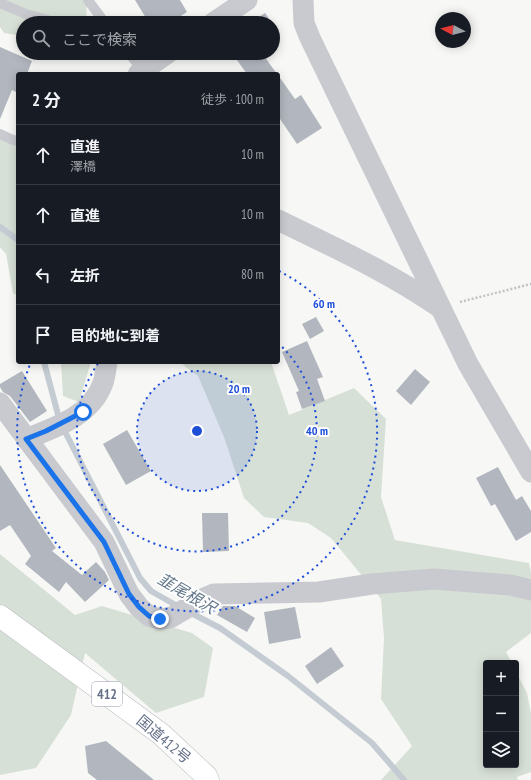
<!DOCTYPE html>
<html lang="ja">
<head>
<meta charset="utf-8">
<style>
	body { margin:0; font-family:"PT Sans Narrow","Noto Sans JP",sans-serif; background:#242831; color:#f1f3f6 }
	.controls { position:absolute; right:12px; bottom:12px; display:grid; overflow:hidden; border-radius:4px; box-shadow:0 2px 10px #0003 }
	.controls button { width:36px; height:36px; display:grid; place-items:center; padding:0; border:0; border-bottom:1px solid #363941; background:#171b24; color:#f1f3f6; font:20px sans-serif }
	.compass { position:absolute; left:435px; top:12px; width:36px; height:36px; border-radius:50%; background:#171b24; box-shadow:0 2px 10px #0003; rotate:277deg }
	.stop { position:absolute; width:12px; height:12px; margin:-9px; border:3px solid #1a73e8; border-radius:50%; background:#fff }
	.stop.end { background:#1a73e8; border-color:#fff; box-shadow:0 1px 4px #0008 }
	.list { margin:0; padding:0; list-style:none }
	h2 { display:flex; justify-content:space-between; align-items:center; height:52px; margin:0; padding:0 16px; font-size:17px }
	h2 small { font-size:13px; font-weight:400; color:#9ea1a6 }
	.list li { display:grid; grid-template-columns:26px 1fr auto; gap:12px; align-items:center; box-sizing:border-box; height:60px; padding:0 16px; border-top:1px solid #363941 }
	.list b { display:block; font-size:15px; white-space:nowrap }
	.list p { margin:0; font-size:13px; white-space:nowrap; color:#9ea1a6 }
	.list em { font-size:13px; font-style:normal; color:#9ea1a6 }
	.icon { flex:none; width:22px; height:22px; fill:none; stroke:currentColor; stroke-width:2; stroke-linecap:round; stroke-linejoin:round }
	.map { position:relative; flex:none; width:531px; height:780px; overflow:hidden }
	.search { position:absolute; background:#171b24; box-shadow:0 2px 10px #0003; left:16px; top:16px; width:264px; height:44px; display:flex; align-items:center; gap:10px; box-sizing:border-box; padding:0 14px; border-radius:22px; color:#9ea1a6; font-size:15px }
	.panel { position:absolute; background:#171b24; box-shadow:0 2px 10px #0003; left:16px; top:72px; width:264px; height:292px; border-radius:4px }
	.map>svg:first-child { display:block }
	.green { fill:#d7e0d6 }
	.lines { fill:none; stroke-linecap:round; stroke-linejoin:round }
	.stream { stroke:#c4cbd3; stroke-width:6 }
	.building { fill:#b2b7bf }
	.trunk-casing { stroke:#babcc1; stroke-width:23 }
	.path { stroke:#c1c3c6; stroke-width:2.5; stroke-dasharray:2 2; stroke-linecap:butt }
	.service { stroke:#c8cacf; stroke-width:10 }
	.minor { stroke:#c8cacf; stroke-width:21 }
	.trunk { stroke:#fff; stroke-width:22 }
	.route { stroke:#1a73e8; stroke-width:5 }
	.ring { fill:none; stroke:#1d4ed8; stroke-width:2; stroke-dasharray:2 4 }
	.labels { text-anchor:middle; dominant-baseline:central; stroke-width:4; stroke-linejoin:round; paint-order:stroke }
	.shield { fill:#fff; stroke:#939bac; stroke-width:1 }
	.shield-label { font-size:14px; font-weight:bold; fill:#657088 }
	.street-label { font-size:15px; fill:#657088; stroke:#fff }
	.water-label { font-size:16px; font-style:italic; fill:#65788b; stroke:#fff }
	.centre { fill:#1d4ed8; stroke:#fff; stroke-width:2 }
	.ring-label { font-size:12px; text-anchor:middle; font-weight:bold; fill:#1d4ed8; stroke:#fff; stroke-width:4; stroke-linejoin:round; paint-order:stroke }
</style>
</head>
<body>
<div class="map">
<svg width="531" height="780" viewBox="0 0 531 780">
	<rect width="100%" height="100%" fill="#f7f8f5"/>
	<!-- green -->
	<g class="green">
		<path d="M 0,0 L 87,0 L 86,23 L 23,23 L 23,36 L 4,33 L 0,27 Z"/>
		<path d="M 0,137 L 18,142 L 18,296 L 13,293 L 6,254 L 0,247 Z"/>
		<path d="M 61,362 L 91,362 L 79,402 L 63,396 Z"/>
		<path d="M 179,362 L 271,362 L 289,415 L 354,388 L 386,419 L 381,497 L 395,540 L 529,563 L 531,572 L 531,633 L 506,652 L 512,663 L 486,663 L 486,765 L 516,765 L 516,672 L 527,693 L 531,714 L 531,772 L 517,777 L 518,780 L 381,780 L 412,746 L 381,699 L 384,638 L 381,599 L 331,538 L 308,523 L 264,517 L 244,498 L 224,437 L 198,376 Z"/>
		<path d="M 0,554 L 75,615 L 102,606 L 192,633 L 213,648 L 204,697 L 156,713 L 85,653 L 71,715 L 36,768 L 0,775 Z"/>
	</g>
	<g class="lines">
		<!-- stream -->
		<g class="stream">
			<path d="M 0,227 L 18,240"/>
			<path d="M 44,362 L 60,422 L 140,578 L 151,591 L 179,607"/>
			<path d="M 189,612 L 220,628 L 288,676 L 372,743 L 404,780"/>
		</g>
	</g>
	<!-- building -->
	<g class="building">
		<path d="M 135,0 L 180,0 L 187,12 L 170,23 L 149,23 Z"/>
		<path d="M 265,13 L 272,23 L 250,23 Z"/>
		<path d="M 0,47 L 32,61 L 27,74 L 18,74 L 18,93 L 12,90 L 0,119 Z"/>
		<path d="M 232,53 L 262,53 L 277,74 L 247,74 Z"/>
		<path d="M 278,75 L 295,99 L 301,95 L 322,128 L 297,144 L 278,116 Z"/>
		<path d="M 316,317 L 324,331 L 310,339 L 302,324 Z"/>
		<path d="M 307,341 L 323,377 L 317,379 L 325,401 L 302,409 L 296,392 L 299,391 L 282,352 Z"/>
		<path d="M 415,369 L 430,382 L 411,405 L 396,391 Z"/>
		<path d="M 22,371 L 47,411 L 30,422 L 10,396 L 3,392 L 0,387 L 0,384 Z"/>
		<path d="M 127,430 L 151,471 L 126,485 L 103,444 Z"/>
		<path d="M 0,465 L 56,548 L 52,551 L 82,575 L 96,562 L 105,572 L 109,580 L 85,602 L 66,582 L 59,592 L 25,564 L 31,556 L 10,525 L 0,531 Z"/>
		<path d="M 498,467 L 516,500 L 522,496 L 531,511 L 531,532 L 516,541 L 495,504 L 491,506 L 476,478 Z"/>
		<path d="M 202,513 L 228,513 L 229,551 L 203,552 Z"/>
		<path d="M 223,606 L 235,606 L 255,618 L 247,632 L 217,615 Z"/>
		<path d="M 295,607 L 301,638 L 269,644 L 264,612 Z"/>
		<path d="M 331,647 L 344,666 L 317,684 L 305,666 Z"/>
		<path d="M 106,741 L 154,780 L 97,780 L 88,773 L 85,746 Z"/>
	</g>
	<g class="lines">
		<!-- trunk casing -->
		<g class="trunk-casing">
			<path id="trunk" d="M 0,616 L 161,734 L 206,776 L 208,780"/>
		</g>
		<!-- path -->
		<path class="path" d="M 460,302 L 531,284"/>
		<!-- service -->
		<g class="service">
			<path d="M 88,0 L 105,23"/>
			<path d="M 0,3 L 26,14 L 58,23"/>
			<path d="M 129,53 L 142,70"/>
			<path d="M 0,134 L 13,140 L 18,141"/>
		</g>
		<!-- minor -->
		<g class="minor">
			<path d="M 303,0 L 304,23 L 310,38 L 468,364 L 531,472"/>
			<path d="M 213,23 L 247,0"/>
			<path d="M 138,74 L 168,53"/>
			<path d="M 278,220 C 333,247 389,272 439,307"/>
			<path d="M 0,403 L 104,542 L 129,594 L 139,607 L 149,616 L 160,619 L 170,618 L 202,599 L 214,594 L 319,592 L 372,584 L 434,579 L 510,585 L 531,590"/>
			<path d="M 26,439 C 56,427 91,416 103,383 C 105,377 106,369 107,362"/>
		</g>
		<!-- trunk -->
		<use href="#trunk" class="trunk"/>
	</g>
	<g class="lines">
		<!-- route -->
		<path class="route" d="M 83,412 L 46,431 L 26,439 L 104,542 L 129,594 L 139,607 L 149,616 L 160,619"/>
	</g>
	<!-- distance rings -->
	<circle cx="197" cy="431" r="60" fill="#1d4ed8" fill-opacity=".12"/>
	<g class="ring">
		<circle cx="197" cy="431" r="60"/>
		<path d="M278 343A120 120 0 1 1 99 362"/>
		<path d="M279 271A180 180 0 1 1 31 362"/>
	</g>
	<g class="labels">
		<!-- shield labels -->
		<rect class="shield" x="92" y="682" width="30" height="24" rx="3"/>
		<g class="shield-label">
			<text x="107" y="694">412</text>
		</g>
		<!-- street labels -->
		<g class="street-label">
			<text transform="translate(164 739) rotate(40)">国道412号</text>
		</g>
		<!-- water labels -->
		<g class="water-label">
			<text transform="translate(187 593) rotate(30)">韮尾根沢</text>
		</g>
	</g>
	<circle cx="197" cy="431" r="6" class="centre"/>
	<g class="ring-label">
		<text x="324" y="308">60 m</text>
		<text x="239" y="393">20 m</text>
		<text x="317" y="435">40 m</text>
	</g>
</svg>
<div class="controls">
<button>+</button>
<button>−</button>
<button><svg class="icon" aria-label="layers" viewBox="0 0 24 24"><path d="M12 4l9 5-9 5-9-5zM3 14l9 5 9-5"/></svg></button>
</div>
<svg class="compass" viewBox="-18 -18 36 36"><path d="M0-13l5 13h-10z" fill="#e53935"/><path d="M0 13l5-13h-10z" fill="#9ea1a6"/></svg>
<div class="stop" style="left:83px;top:412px"></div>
<div class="stop end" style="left:160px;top:619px"></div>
<div class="search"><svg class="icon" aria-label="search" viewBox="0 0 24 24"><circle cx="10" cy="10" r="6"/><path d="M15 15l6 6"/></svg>ここで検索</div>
<section class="panel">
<h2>2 分<small>徒歩 · 100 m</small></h2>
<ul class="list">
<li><svg class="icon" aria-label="ahead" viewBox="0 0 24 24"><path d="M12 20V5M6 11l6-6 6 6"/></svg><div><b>直進</b><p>澤橋</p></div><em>10 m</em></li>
<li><svg class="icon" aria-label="ahead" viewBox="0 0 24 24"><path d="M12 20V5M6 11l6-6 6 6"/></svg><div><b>直進</b></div><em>10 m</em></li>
<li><svg class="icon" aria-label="left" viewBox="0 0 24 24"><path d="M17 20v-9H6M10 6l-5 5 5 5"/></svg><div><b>左折</b></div><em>80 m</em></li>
<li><svg class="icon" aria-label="arrive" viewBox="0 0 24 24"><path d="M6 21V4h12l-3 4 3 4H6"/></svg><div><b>目的地に到着</b></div></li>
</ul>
</section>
</div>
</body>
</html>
